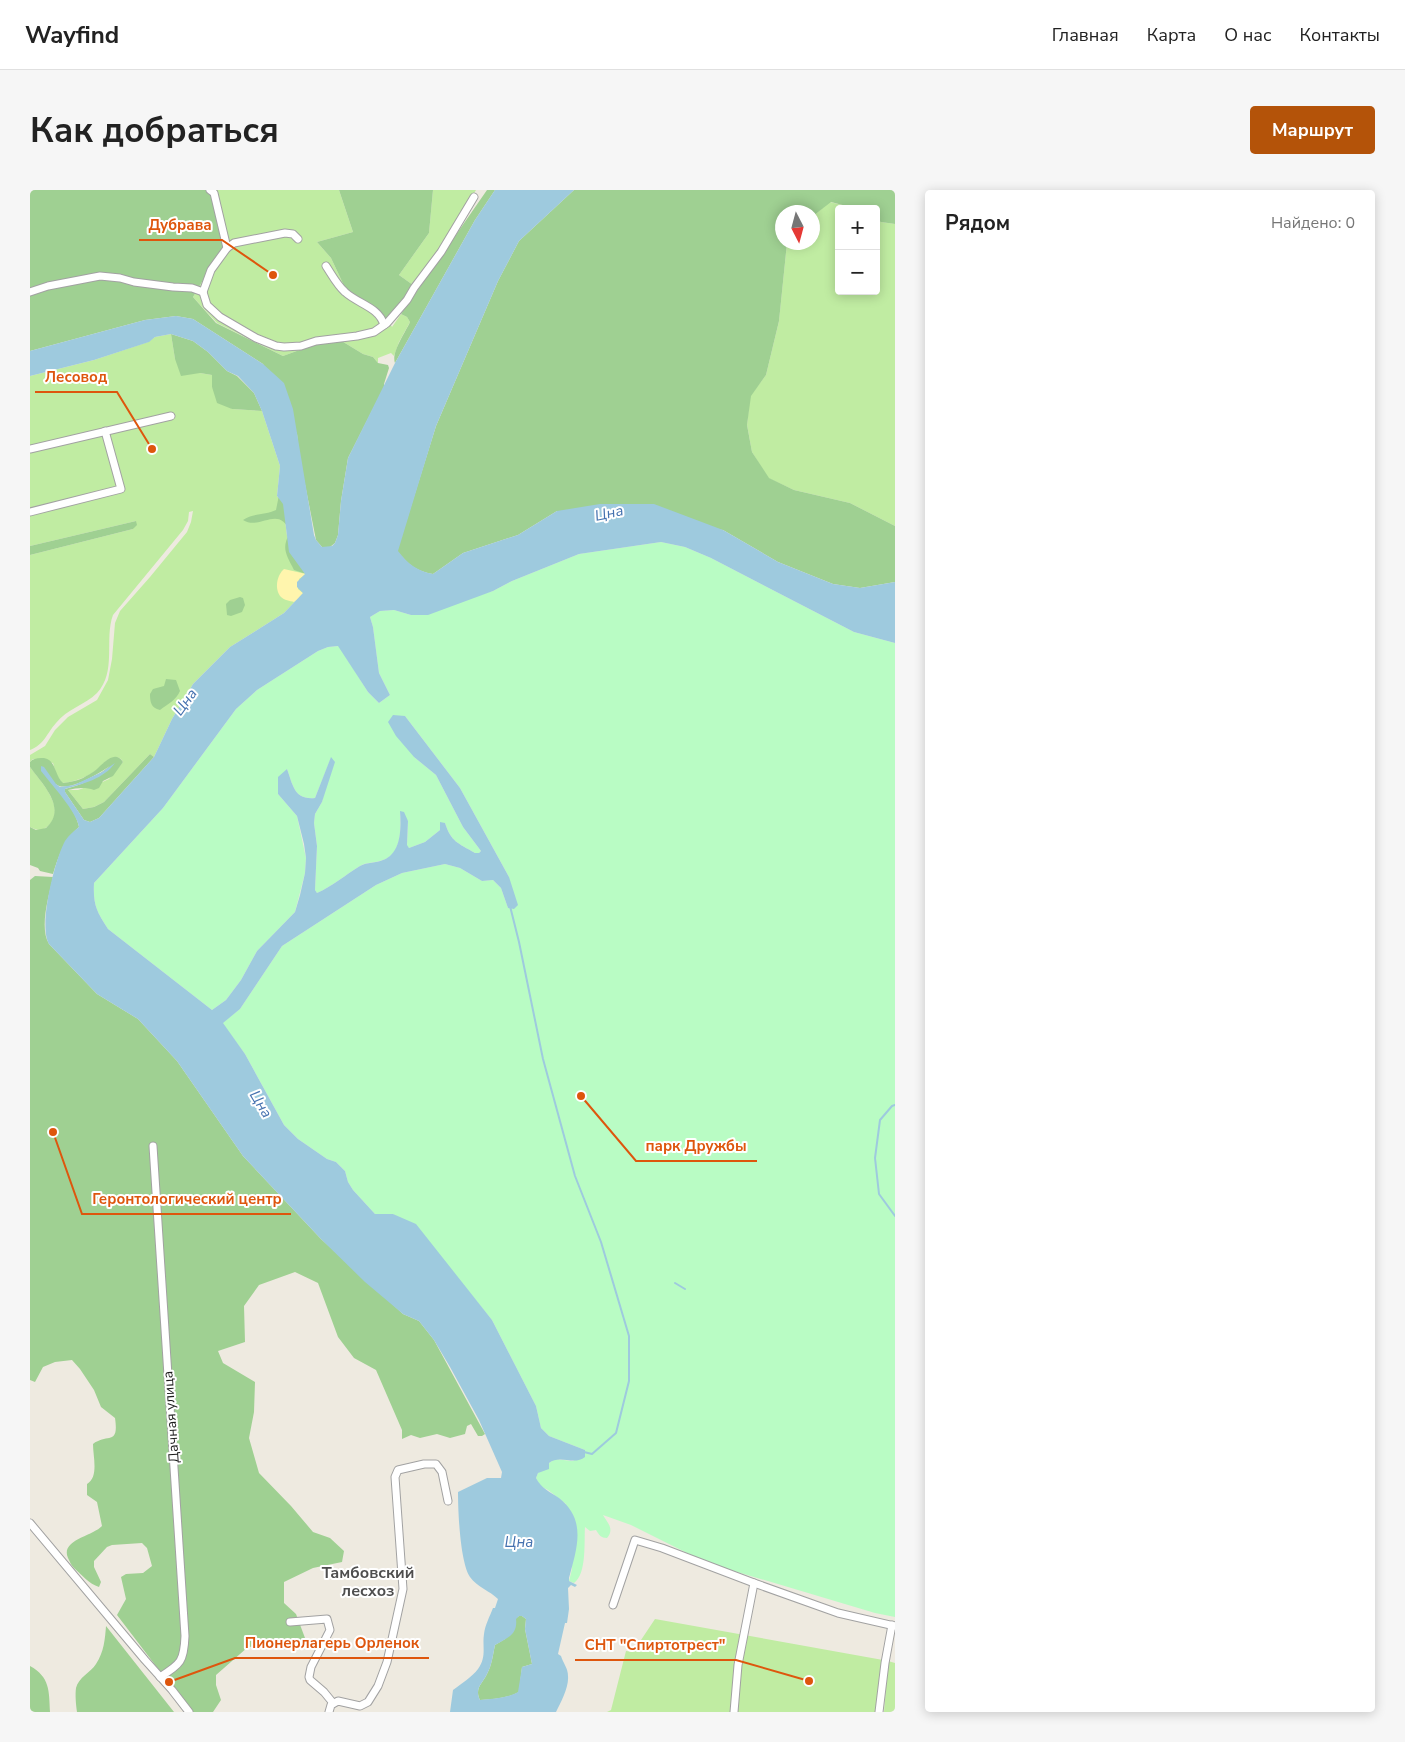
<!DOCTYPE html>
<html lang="ru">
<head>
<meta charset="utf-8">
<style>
	body { margin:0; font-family:"Nunito Sans",sans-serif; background:#f6f6f6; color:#222 }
	.controls { position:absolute; right:15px; top:15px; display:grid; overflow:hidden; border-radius:5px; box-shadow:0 2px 12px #0003 }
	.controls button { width:45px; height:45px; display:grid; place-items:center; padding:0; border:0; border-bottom:1px solid #e0e0e0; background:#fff; color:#222; font:25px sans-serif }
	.compass { position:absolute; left:745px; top:15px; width:45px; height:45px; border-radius:50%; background:#fff; box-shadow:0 2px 12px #0003; rotate:174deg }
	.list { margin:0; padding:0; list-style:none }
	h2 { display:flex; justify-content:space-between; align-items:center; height:65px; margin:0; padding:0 20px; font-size:21px }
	h2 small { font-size:16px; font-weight:400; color:#767676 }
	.map { position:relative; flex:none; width:865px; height:1522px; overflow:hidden; border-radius:5px }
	header { display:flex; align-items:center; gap:30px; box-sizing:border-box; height:70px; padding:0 25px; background:#fff; border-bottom:1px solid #e0e0e0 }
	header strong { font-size:24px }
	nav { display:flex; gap:28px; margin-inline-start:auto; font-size:18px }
	.intro { display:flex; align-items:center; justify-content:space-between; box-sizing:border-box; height:120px; padding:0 30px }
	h1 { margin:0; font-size:35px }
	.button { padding:12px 22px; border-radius:5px; background:#b45309; color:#fff; font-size:18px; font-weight:700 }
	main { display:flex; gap:30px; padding:0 30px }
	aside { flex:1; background:#fff; border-radius:5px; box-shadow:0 2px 12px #0003 }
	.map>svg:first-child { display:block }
	.grass { fill:#c0eca2 }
	.forest { fill:#9fd092 }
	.sand { fill:#fff5ad }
	.park { fill:#b9fcc4 }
	.water { fill:#9ecade; fill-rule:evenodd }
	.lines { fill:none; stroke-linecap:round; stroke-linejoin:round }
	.stream { stroke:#9ecade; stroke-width:2 }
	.street-casing { stroke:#a2a2a2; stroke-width:9 }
	.street { stroke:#fff; stroke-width:7 }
	.labels { text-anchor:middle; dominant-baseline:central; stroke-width:4; stroke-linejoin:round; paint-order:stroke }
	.street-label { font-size:14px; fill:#1b1b1b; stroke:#fff }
	.water-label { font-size:15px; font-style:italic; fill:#4471af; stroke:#fff }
	.quarter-label { font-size:16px; font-weight:bold; fill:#4e4e4e; stroke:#fff }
	.leader { fill:none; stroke:#de560d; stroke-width:2 }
	.callout-dot { fill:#de560d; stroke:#fff; stroke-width:2 }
	.callout-label { font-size:15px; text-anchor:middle; font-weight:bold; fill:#de560d; stroke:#fff; stroke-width:4; stroke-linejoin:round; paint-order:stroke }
</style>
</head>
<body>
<header>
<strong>Wayfind</strong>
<nav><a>Главная</a><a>Карта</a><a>О нас</a><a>Контакты</a></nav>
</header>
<div class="intro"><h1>Как добраться</h1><a class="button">Маршрут</a></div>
<main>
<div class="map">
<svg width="865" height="1522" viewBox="0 0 865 1522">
	<rect width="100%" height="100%" fill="#eeeae0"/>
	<!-- grass -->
	<g class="grass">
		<path d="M 184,0 L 309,0 L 323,42 L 287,52 L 301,68 L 317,102 L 358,130 L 362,137 L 371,124 L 377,127 L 380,132 L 369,152 L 364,166 L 361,163 L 348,168 L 348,173 L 343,167 L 333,164 L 310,150 L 286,154 L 253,166 L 187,133 L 163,107 L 198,48 Z"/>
		<path d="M 403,0 L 446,0 L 413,53 L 383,95 L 369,85 L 399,43 Z"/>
		<path d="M 800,12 L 828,19 L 809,19 L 809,101 L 846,101 L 846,30 L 851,32 L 865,34 L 865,336 L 820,313 L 764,300 L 738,288 L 722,262 L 717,235 L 720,206 L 736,185 L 749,131 L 757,53 L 782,52 L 783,26 Z"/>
		<path d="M 141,144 L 145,169 L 170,183 L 182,185 L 182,197 L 202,219 L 232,221 L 250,276 L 247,306 L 253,314 L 259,362 L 276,384 L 273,403 L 254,423 L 200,457 L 163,494 L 142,529 L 124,567 L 120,564 L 74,612 L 64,617 L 53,619 L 38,600 L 48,600 L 56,597 L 59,598 L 79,589 L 93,572 L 91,569 L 87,567 C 77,569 77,570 70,577 C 60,586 46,592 32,593 L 26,584 L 23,573 L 3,569 L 0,572 L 0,565 L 15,556 L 25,540 L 38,527 L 67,510 L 78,490 L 82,469 L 85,433 L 90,421 L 120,387 L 157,342 L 161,332 L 163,321 L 159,322 L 158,331 L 153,340 L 83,425 C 74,449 87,482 67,503 C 55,515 37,519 26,533 C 17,543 14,555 0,560 L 0,365 L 103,339 L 106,331 L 0,356 L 0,186 L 64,170 L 118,152 L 125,147 Z"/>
		<path d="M 0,577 C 10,591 38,619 18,636 C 12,642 6,640 0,637 Z"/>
		<path d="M 625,1429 L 853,1470 L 850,1522 L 577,1522 L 581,1520 L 596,1461 L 603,1462 Z"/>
		<path d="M 858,1471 L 865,1473 L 865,1522 L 854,1522 Z"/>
	</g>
	<!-- forest -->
	<g class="forest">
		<path d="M 0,0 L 184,0 L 186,2 L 198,48 L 163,107 L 186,133 L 253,166 L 286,154 L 310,150 L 333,164 L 343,167 L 348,173 L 358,175 L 359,178 L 354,194 L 354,197 L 318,268 L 311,311 L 308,345 L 305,353 L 300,357 L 292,357 L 286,350 L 269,264 L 267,244 L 233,174 L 163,129 L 146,126 L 115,130 L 0,161 Z"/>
		<path d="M 309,0 L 403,0 L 399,43 L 369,85 L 383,95 L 369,116 L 358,130 L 317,102 L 301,68 L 287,52 L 323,42 Z"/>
		<path d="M 457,0 L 465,0 L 445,30 L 365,173 C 361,163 375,143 380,132 L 377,127 L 371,124 Z"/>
		<path d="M 544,0 L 865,0 L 865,34 L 851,32 L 846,30 L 846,19 L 828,19 L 801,12 L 783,26 L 782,22 L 752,22 L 752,52 L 757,53 L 749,131 L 736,185 L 721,206 L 717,235 L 722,262 L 739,288 L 764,300 L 820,313 L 865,336 L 865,392 L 830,398 L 803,394 L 748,372 L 693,340 L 527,321 L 488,345 L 433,363 L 403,384 C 386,381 379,375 367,361 L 406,236 L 468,91 L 489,51 Z"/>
		<path d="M 141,144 L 163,151 L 178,162 L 197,181 L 207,186 L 224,203 L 232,221 L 202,219 L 187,213 L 182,197 L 182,185 L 170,183 L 151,186 L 145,169 Z"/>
		<path d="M 249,305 L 253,306 L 276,384 L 264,380 C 256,364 251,359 260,342 C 249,314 230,341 213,330 C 223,323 236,325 246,320 Z"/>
		<path d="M 106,331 L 107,335 L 103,339 L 0,365 L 0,356 Z"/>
		<path d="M 210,407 L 213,408 L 215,415 L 212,422 L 201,426 L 197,425 L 196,414 L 200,410 Z"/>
		<path d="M 136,489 L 146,490 L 150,501 C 146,510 138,514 130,520 C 121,518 120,512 120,504 L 123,499 L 134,496 Z"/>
		<path d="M 120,564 L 124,567 L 69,628 L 60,632 L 54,630 L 35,602 L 35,599 C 55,594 65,588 81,575 C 70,583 42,600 29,596 C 23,594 17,582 14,577 C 23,591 47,622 49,637 C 35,648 28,667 23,684 L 10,681 L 8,678 L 0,675 L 0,637 L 6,640 L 16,638 C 38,618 12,594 0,577 L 0,572 C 3,569 6,568 11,568 C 26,567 24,585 33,593 C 40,592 46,591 53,588 C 58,585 66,581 70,576 C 77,570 86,561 93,572 L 83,586 L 73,591 L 69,598 L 64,600 C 55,597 47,598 38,600 L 53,619 L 64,617 L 74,612 Z"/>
		<path d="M 5,686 L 23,687 C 19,706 9,737 19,754 L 67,804 L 108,829 L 147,871 L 213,966 L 291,1049 L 373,1124 L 389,1131 L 404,1150 L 455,1244 L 452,1246 L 448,1246 L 441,1234 L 437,1236 L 435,1244 L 420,1248 L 407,1244 L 390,1248 L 381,1245 L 372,1249 L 372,1240 L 346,1180 L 324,1168 L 308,1147 L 288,1093 L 265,1082 L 229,1095 L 214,1116 L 215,1152 L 188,1161 L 193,1173 L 225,1192 L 224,1222 L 219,1248 L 229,1283 L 261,1316 L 283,1342 L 300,1348 L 314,1361 L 312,1372 L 283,1378 L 254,1392 L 254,1413 L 266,1424 L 275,1448 L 258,1457 L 234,1456 L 218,1457 L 186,1485 L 186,1495 L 191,1510 L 183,1522 L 161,1522 L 87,1425 L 96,1409 L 91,1387 L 96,1384 L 113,1383 L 122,1376 L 117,1358 L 112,1353 L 82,1355 L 77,1357 L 64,1371 L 64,1377 L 71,1392 L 69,1397 C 59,1394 52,1385 44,1378 C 41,1375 40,1372 38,1368 C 30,1350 63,1346 72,1336 L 67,1312 L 57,1305 L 57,1294 C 69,1287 63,1267 63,1254 C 78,1243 89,1256 85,1228 L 71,1217 L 64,1200 L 50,1179 L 42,1170 L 25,1172 L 13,1177 L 5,1192 L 0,1190 L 0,690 Z"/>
		<path d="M 489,1426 L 492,1426 L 496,1429 L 495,1439 L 502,1474 L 492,1477 L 489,1502 C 478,1508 463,1509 450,1510 C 444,1498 453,1493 457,1484 C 462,1475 463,1464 465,1455 L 475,1449 L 486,1428 Z"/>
		<path d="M 76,1436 L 144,1522 L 47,1522 C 46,1515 45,1505 46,1498 C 48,1488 61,1482 66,1474 C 74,1462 75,1449 76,1436 Z"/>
		<path d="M 0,1476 C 20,1487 19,1501 20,1522 L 0,1522 Z"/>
	</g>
	<!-- sand -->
	<path class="sand" d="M 254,379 L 276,384 L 269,389 L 268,399 L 273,403 L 268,409 L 264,412 C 260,411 254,410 251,407 C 244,399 247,385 254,379 Z"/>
	<!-- park -->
	<path class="park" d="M 631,352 L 655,357 L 681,368 L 824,442 L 865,453 L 865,1427 L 845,1423 L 677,1373 L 601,1335 L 573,1325 C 577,1332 585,1339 577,1348 C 571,1348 569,1345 566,1340 L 560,1341 L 555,1337 C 554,1351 557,1384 544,1393 L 539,1391 L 542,1379 L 536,1314 L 518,1300 L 510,1296 L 506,1288 L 508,1283 L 524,1269 L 543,1271 L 555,1260 L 519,1246 L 511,1238 L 506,1216 L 462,1130 L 426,1086 L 363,1024 L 345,1024 L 323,1000 L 318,992 L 315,981 L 306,972 L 297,969 L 268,949 L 254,935 L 215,864 L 192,833 L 210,819 L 252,756 L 346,695 L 372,683 L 415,674 L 430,678 L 452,691 L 463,690 L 471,698 L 478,718 L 479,687 L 430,598 L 375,526 L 384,567 L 406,585 L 433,637 L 451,661 L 449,663 L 445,663 C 428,653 421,652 415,633 L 410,633 L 410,640 L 395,652 L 379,658 L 377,656 L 378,631 L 370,622 C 371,638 372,664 353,670 C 345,673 336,672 330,676 C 315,685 303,696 287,703 L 285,700 L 287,656 L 284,633 L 285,624 L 292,612 L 301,568 L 285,608 C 264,610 263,595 257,579 L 248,604 L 267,626 L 276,668 L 275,683 L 265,722 L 227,761 L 211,790 L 196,810 L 182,820 L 78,739 C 66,721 63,714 64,693 L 133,618 L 206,519 L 227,500 L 288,461 L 298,457 L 309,456 L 338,502 L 349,513 L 360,505 L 349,483 L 343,437 L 340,427 L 350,421 L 364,420 L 381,425 L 463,401 L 482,391 L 549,364 Z"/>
	<!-- water -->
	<path class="water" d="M 465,0 L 544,0 L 489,51 L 468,91 L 406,236 L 368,361 C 378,374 387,381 403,384 L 433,363 L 488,345 L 527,321 L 570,314 L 624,314 L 693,340 L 748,372 L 803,394 L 830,398 L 865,392 L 865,453 L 824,442 L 681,368 L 655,357 L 631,352 L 549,364 L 482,391 L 463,401 L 398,425 L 381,425 L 364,420 L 350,421 L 340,427 L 343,437 L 349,483 L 360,505 L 349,513 L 338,502 L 308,456 L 298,457 L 288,461 L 227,500 L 206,519 L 133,618 L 64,693 C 63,714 66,721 78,739 L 182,820 L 196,810 L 211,790 L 227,761 L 265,722 L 270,705 L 275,683 L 276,668 L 274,654 L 267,626 L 248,604 L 248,587 L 257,579 C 263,595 264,610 285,608 L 301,567 L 305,572 L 292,612 L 285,624 L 284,633 L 287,656 L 285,700 L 287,703 C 303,696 315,685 330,676 C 337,672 346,673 353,670 C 372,663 371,637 370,621 L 374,622 L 378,631 L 377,655 L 379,658 L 395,652 L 410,640 L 410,632 L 415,633 C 421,652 428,653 445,663 L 449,663 L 451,661 L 433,637 L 406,585 L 384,567 L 366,546 L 358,532 L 363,525 L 375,526 L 430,598 L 479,687 L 488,715 L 484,719 L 478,718 L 471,698 L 463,690 L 452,691 L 430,678 L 415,674 L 372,683 L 346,695 L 252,756 L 210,819 L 193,833 L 215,864 L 254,935 L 268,949 L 297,969 L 306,972 L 315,981 L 318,992 L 323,1000 L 345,1024 L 363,1024 L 386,1034 L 462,1130 L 506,1216 L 511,1238 L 519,1246 L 555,1260 L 555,1267 C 544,1276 530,1264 519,1273 L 519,1279 L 508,1283 L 506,1288 C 511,1298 520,1302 529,1308 C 557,1330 547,1358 539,1388 L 539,1391 L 547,1395 L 545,1397 L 541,1395 L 538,1398 L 539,1419 L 537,1433 L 535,1433 L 528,1464 L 531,1466 C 533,1473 538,1478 538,1486 C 539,1497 531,1512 526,1522 L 420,1522 L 423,1500 C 431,1494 442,1487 448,1479 C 457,1467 452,1456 454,1444 C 455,1435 460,1426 463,1418 L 465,1418 L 468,1409 C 460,1401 447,1397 440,1387 C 430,1372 428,1321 428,1302 L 457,1288 L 471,1288 L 472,1282 L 449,1230 L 420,1177 L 404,1150 L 389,1131 L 373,1124 L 335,1092 L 291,1049 L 213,966 L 147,871 L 108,829 L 67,804 L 19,754 C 8,736 25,669 35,651 C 39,645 44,641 49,637 C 47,622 21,594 11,581 L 11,576 L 14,577 L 26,594 L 30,597 L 44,595 L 72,582 L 85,573 C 74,589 52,594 35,599 L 35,602 L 54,630 L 60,632 L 69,628 L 124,567 L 142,529 L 163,494 L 200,457 L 254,423 L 273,403 L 267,397 L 267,392 L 275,384 L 259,362 L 253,314 L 247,306 L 250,276 L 232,221 L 224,203 L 208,186 L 197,181 L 178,162 L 163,151 L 141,144 L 125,147 L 119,152 L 64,170 L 0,186 L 0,161 L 115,130 L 146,126 L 163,129 L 233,174 L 254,193 L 263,219 L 284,345 L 286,350 L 292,357 L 302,356 L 305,353 L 308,345 L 311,311 L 318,268 L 365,173 L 445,30 ZM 489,1426 L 492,1426 L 496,1429 L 495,1439 L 502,1474 L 492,1477 L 488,1502 C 478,1508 463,1509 450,1510 C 444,1498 453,1493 457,1484 C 462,1475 463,1464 465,1455 C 477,1448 488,1445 486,1429 Z"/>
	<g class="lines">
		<!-- stream -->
		<g class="stream">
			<path d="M 480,716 L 489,752 L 513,869 L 545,986 L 571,1052 L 599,1146 L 599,1191 L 586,1243 L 562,1264 L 554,1262"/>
			<path d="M 865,915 L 862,916 L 850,930 L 845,968 L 849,1004 L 865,1026"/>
			<path d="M 645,1093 L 655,1099"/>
		</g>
		<!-- street casing -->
		<g class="street-casing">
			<g id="street">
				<path d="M 197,58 L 204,53 L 255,43 L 263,44 L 268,49"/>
				<path d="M 296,76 C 302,85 307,95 315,102 C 328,114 349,117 354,135"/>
				<path d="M 0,102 L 18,96 L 70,86 L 90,88 L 104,92 L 143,97 L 162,98 L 173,102 L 177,115 L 190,127 L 226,148 L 246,156 L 254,157 L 271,156 L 286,151 L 327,146 L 344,142 L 357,133 L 377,110 L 384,98 L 411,62 L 444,7"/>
				<path d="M 173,102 L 181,80 L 197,58 L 184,3 L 180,0"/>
				<path d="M 0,259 L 141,226"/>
				<path d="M 0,322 L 91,299 L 75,241"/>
				<path d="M 123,956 L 155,1446 C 154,1471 151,1474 130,1487"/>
				<path d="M 0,1333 L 115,1470 L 142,1500 L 159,1522"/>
				<path d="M 583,1415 L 605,1350 L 632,1358 L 724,1393 L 808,1423 L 865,1436"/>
				<path d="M 260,1432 L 297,1429 L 300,1440 L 281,1477 L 279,1487 L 280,1490 L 294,1502 L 303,1513"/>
				<path d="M 299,1522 L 301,1515 L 308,1511 L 330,1516 L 338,1512 L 348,1496 L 357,1472 L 373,1399 L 365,1287 L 368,1280 L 394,1274 L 406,1274 L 412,1282 L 418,1311"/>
				<path d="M 704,1522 L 708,1475 L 724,1393"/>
				<path d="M 849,1522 L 855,1473 L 862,1435"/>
			</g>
		</g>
		<!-- street -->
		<use href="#street" class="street"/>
	</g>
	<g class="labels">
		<!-- street labels -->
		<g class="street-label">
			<text transform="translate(141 1227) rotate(-94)">Дачная улица</text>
		</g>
		<!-- water labels -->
		<g class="water-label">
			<text transform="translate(579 323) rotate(-12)">Цна</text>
			<text transform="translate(155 512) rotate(-54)">Цна</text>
			<text transform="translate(231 914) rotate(59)">Цна</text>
			<text x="489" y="1352">Цна</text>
		</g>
		<!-- quarter labels -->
		<g class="quarter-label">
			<text x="338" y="1383">Тамбовский<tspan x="338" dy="18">лесхоз</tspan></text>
		</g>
	</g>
	<!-- callouts -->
	<path class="leader" d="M243 85L192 50H109M122 259L87 202H5M551 906L606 971H727M23 942L52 1024H261M139 1492L205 1468H399M779 1491L706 1470H545"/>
	<g class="callout-dot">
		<circle cx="243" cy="85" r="5"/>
		<circle cx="122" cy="259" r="5"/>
		<circle cx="551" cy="906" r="5"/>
		<circle cx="23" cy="942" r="5"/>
		<circle cx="139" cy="1492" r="5"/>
		<circle cx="779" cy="1491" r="5"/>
	</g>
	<g class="callout-label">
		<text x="150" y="40">Дубрава</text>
		<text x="46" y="192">Лесовод</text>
		<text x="666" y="961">парк Дружбы</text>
		<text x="157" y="1014">Геронтологический центр</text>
		<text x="302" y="1458">Пионерлагерь Орленок</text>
		<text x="625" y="1460">СНТ "Спиртотрест"</text>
	</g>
</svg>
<div class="controls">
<button>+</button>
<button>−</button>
</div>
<svg class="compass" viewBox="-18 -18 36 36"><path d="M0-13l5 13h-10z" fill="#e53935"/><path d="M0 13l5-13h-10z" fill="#767676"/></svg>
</div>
<aside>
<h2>Рядом<small>Найдено: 0</small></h2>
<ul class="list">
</ul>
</aside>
</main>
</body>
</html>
